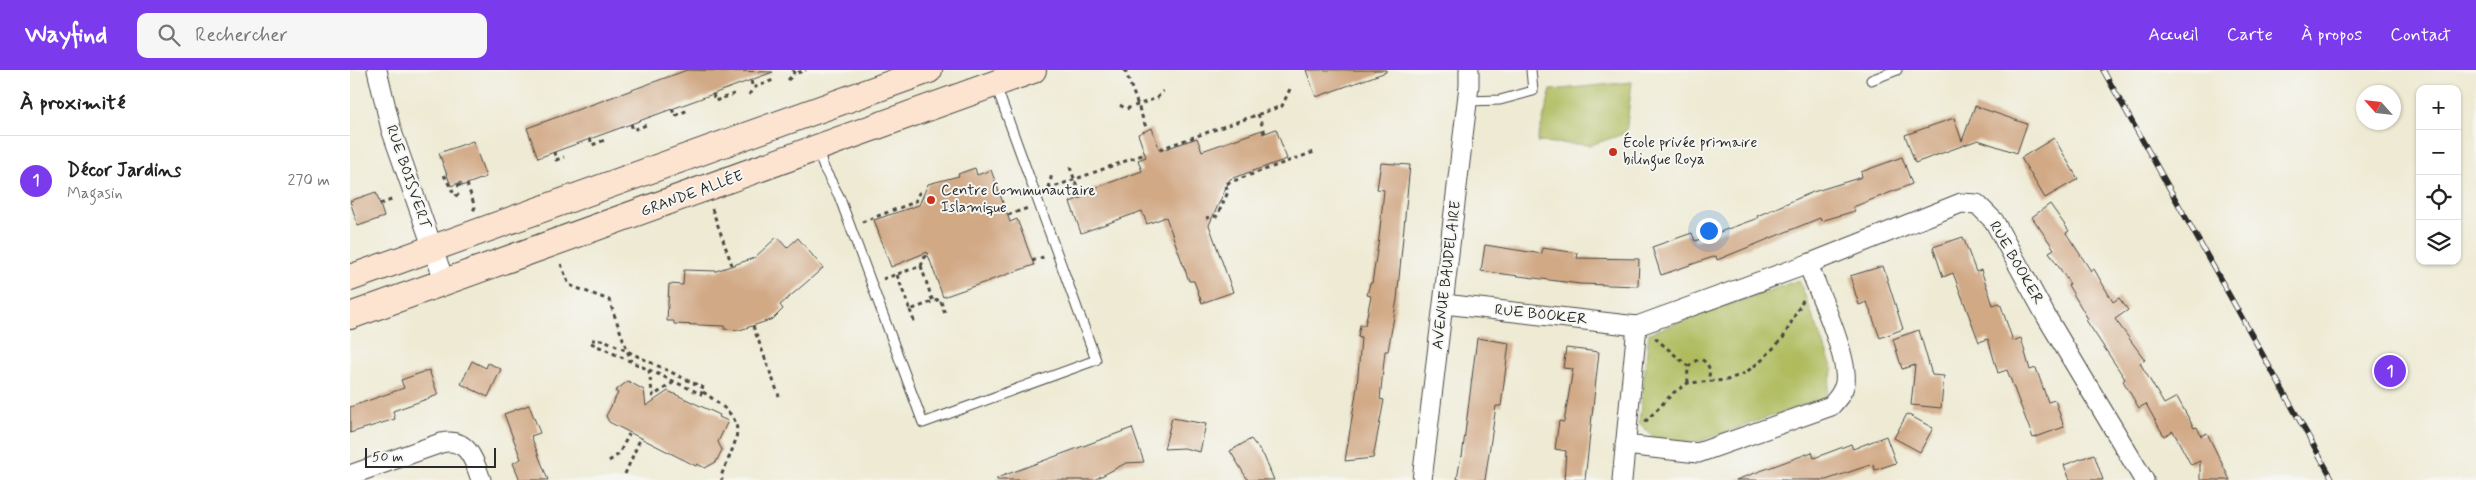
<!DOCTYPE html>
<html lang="fr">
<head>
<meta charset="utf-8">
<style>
	body { margin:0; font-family:Mynerve,sans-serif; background:#f6f6f6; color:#222 }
	.controls { position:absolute; right:15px; top:15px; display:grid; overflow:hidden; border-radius:10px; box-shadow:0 1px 4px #0004 }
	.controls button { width:45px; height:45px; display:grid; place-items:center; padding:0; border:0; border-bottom:1px solid #e0e0e0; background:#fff; color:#222; font:25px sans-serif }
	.compass { position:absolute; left:2006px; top:15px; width:45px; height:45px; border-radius:50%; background:#fff; box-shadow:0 1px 4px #0004; rotate:297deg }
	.scale { position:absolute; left:15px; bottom:12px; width:131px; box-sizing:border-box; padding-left:5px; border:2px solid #2b2b2b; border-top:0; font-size:14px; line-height:18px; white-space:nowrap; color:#2b2b2b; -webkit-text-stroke:4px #f6f6f2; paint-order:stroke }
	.you { position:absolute; left:1358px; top:160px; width:18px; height:18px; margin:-12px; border:4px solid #fff; border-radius:50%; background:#1a73e8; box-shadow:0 0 0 8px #1a73e833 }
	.badge { display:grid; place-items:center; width:32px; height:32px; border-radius:50%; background:#7c3aed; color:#fff; font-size:16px; font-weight:700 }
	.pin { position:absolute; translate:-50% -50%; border:2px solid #fff; box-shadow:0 1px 5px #0006 }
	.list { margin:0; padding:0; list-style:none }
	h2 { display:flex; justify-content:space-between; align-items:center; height:65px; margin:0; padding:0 20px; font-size:21px }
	h2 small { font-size:16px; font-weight:400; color:#767676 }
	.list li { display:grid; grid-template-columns:32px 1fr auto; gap:15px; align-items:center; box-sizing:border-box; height:90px; padding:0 20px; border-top:1px solid #e0e0e0 }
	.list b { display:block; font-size:19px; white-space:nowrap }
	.list p { margin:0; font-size:16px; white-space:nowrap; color:#767676 }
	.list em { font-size:16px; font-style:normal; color:#767676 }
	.icon { flex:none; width:28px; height:28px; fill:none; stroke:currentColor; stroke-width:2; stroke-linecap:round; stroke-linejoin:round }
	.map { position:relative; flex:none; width:2126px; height:410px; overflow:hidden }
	header { display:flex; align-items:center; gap:30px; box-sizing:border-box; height:70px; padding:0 25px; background:#7c3aed; color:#fff }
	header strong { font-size:24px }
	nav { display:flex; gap:28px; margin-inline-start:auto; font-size:18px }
	.search { width:350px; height:45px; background:#f6f6f6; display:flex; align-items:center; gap:12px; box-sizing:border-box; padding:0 18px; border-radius:10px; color:#767676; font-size:19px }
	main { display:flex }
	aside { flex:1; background:#fff }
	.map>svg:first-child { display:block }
	.green { fill:#afbb5d; stroke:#6d7344 }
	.building { fill:#d1a985 }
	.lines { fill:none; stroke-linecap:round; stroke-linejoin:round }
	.lane-casing { stroke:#484844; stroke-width:11 }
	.street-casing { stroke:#484844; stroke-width:21 }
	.secondary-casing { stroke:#484844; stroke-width:28 }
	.path { stroke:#484844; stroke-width:3; stroke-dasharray:4 4; stroke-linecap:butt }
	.lane { stroke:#fff; stroke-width:9 }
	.street { stroke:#fff; stroke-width:19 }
	.secondary { stroke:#fde4d1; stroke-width:26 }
	.rail-casing { stroke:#2b2b2b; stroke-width:5.5 }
	.rail { stroke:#f6f6f2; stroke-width:4; stroke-dasharray:11; stroke-linecap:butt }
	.poi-dot { fill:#c8321e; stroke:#f6f6f2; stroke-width:2 }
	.labels { text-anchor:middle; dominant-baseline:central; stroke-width:4; stroke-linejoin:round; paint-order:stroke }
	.poi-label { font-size:15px; fill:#2b2b2b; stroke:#f6f6f2; text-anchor:start }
	.street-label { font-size:15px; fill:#2b2b2b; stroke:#f6f6f2 }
</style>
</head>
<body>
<header>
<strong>Wayfind</strong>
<div class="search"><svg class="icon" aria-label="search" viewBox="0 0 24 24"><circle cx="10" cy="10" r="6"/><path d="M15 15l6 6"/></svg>Rechercher</div>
<nav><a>Accueil</a><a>Carte</a><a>À propos</a><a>Contact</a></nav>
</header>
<main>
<aside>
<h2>À proximité<small></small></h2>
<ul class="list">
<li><span class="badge">1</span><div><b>Décor Jardins</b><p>Magasin</p></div><em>270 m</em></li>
</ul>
</aside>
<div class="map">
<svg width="2126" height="410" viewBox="0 0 2126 410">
	<rect width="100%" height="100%" fill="#f6f6f2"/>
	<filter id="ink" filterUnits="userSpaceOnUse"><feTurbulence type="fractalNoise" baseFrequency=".02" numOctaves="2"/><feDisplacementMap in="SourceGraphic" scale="10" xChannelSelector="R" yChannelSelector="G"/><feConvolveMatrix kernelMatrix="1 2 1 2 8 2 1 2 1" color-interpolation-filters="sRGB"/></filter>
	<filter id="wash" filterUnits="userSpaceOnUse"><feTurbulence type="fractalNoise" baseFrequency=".0096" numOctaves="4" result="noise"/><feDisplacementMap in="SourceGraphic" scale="20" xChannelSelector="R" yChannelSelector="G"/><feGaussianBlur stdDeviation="1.12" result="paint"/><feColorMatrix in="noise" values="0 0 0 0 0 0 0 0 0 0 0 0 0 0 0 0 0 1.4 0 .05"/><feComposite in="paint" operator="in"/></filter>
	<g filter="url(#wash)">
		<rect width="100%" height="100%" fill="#eeead3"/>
		<!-- green -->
		<g class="green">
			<path d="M 1282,12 L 1276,63 L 1241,75 L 1187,72 L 1201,20 Z"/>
			<path d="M 1449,210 L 1483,299 L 1476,327 L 1345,373 L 1303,367 L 1289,353 L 1299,263 Z"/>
		</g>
		<g id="blocks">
			<!-- building -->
			<g class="building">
				<path d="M 337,0 L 423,2 L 188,88 L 177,58 Z"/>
				<path d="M 956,0 L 1036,0 L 1036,2 L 966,27 Z"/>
				<path d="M 1625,36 L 1677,54 L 1667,83 L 1628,70 L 1565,93 L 1555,65 L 1604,48 L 1612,71 Z"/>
				<path d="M 802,58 L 810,81 L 847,68 L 852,81 L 912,60 L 913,64 L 926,59 L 937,89 L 880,109 L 859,155 L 883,222 L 852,233 L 844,211 L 839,211 L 816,147 L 797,154 L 792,141 L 731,163 L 720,132 L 733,127 L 731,123 L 792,101 L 788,90 L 796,87 L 788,64 Z"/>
				<path d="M 1704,68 L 1728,109 L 1695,128 L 1671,88 Z"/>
				<path d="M 123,71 L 136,107 L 112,116 L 111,112 L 101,116 L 89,83 Z"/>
				<path d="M 1552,87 L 1562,114 L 1503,137 L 1505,141 L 1471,151 L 1470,148 L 1367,190 L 1366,186 L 1311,205 L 1302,177 L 1342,163 L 1345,171 L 1408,148 L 1407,146 L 1463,122 L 1512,107 L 1511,102 Z"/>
				<path d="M 1031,93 L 1060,95 L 1047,229 L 1038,281 L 1035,281 L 1030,329 L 1034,330 L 1023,388 L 995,391 L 1007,317 L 1011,268 L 1008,267 L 1010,255 L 1015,255 L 1021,226 L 1017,225 L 1020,213 L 1022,213 L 1029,168 L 1034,120 L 1027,119 Z"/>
				<path d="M 625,98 L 627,105 L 641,100 L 660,152 L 667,149 L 684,195 L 593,227 L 577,182 L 541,197 L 524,150 L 569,135 L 578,114 L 609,106 L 608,104 Z"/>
				<path d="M 26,122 L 34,147 L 8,156 L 0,131 Z"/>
				<path d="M 1700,134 L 1719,161 L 1716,163 L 1741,201 L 1744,199 L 1763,232 L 1769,228 L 1778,240 L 1765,249 L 1795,290 L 1790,293 L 1814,334 L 1827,327 L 1844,358 L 1847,357 L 1851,366 L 1857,363 L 1880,410 L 1850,410 L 1850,391 L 1841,395 L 1823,361 L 1814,366 L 1796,334 L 1789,338 L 1773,311 L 1775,309 L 1736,250 L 1738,249 L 1718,215 L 1720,214 L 1699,182 L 1704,179 L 1682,147 Z"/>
				<path d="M 427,167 L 437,178 L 448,168 L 473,198 L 430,235 L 433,239 L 423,249 L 390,260 L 374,259 L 375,256 L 324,254 L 324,251 L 317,251 L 319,214 L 333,215 L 334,200 L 366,201 L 404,188 Z"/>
				<path d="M 1613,167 L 1626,202 L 1631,200 L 1643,235 L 1650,233 L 1663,271 L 1671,268 L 1680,300 L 1686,298 L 1698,332 L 1705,330 L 1714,357 L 1683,368 L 1657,300 L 1648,303 L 1638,269 L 1629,272 L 1603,203 L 1593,207 L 1583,177 Z"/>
				<path d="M 1135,175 L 1192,184 L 1192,178 L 1228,183 L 1227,188 L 1289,189 L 1288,216 L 1230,214 L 1131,201 Z"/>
				<path d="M 1533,196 L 1553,259 L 1530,268 L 1517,232 L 1509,235 L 1500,206 Z"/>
				<path d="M 1569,260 L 1582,305 L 1594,306 L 1591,338 L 1561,335 L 1565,295 L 1552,299 L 1543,269 Z"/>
				<path d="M 1127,268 L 1159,273 L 1151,336 L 1146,336 L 1135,410 L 1117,410 L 1107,409 L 1111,386 L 1112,387 Z"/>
				<path d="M 1216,278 L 1249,282 L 1235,410 L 1214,410 L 1216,381 L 1205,379 L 1209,351 L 1214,352 L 1223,299 L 1213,298 Z"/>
				<path d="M 122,291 L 136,298 L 138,293 L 151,299 L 138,327 L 111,314 Z"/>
				<path d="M 79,300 L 88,325 L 43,341 L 45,349 L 0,363 L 0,337 L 54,318 L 51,310 Z"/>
				<path d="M 278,311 L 294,320 L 296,336 L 318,321 L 370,345 L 369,347 L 378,351 L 368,372 L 372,380 L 366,392 L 355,398 L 347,394 L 346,396 L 259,352 L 256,346 L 268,323 L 265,321 Z"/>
				<path d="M 179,335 L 190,363 L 181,366 L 198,410 L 170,410 L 163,393 L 171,389 L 154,344 Z"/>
				<path d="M 1557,344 L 1583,358 L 1570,382 L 1544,368 Z"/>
				<path d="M 822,348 L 856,354 L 850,382 L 834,378 L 814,379 Z"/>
				<path d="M 782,358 L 794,392 L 776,393 L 744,410 L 647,410 L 647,408 Z"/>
				<path d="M 1536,366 L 1546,393 L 1525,400 L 1523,394 L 1476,410 L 1386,410 L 1462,382 L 1464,388 L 1501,374 L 1503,379 Z"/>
				<path d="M 901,369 L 914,386 L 924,410 L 898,410 L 880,381 Z"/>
				<path d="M 1744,384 L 1753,410 L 1720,410 L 1714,395 Z"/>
			</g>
		</g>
	</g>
	<g filter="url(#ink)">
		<use href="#blocks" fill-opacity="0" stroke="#484844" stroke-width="1"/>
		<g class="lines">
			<!-- lane casing -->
			<g class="lane-casing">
				<g id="lane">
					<path d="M 1521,10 L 1547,0"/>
					<path d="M 1118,31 L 1150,30 L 1183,21 L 1181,0"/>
					<path d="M 467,79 L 474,98 L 489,126 L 573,353 L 746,290 L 646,16"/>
				</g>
			</g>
			<!-- street casing -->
			<g class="street-casing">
				<g id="street">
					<path d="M 27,0 L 41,59 L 95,213"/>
					<path d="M 1094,234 L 1287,256 L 1458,194 L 1611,133 L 1627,134 L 1644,151 L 1696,246 L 1794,410"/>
					<path d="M 1275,375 L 1348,383 L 1481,336 C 1487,329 1493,323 1495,313 C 1499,287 1468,221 1458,194"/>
					<path d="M 0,405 L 91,373 C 117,367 124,389 131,410"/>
					<path d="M 1072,410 L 1119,16 L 1119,0"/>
					<path d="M 1272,410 L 1287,256"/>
				</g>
			</g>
			<!-- secondary casing -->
			<g class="secondary-casing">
				<g id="secondary">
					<path d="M 0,208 L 579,0"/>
					<path d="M 0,246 L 683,0"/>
				</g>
			</g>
			<!-- path -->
			<g class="path">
				<path d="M 443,0 L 444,4 L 456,0"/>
				<path d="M 775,0 L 797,60"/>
				<path d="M 438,10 L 444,4"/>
				<path d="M 401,11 L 403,18 L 426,9"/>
				<path d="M 363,24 L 365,31 L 384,24"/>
				<path d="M 399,25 L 403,18"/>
				<path d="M 770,35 L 776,39 L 807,28 L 813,21"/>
				<path d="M 322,39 L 325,46 L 338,40"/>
				<path d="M 908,44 L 915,63"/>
				<path d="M 281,54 L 283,60 L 296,55"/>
				<path d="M 240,68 L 242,75 L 255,70"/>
				<path d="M 810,79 L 932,36 L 940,19"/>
				<path d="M 204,82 L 206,90 L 214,87"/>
				<path d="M 720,97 L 731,128"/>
				<path d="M 94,105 L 105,126 L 110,124"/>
				<path d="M 117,114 L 125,137 L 123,141"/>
				<path d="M 107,116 L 112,114"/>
				<path d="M 699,118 L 702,103"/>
				<path d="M 698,119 L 795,84"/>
				<path d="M 30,134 L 44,129"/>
				<path d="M 362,139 L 382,195"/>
				<path d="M 658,145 L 678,138"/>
				<path d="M 856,148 L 867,146 L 878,122 L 875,114 L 964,82"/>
				<path d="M 512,152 L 565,132 L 569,123 L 573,125"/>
				<path d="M 682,191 L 696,186"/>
				<path d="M 211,194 L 219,215 L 259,230 L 281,291"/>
				<path d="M 571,196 L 583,232"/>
				<path d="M 547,205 L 560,240 L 590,229 L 595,244"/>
				<path d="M 533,209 L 571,196 L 577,182"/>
				<path d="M 560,240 L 565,254"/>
				<path d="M 403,256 L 429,326"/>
				<path d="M 1305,268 L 1339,297"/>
				<path d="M 241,273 L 351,324 L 354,318 L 254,270 L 242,270"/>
				<path d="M 299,300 L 302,322 L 304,323"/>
				<path d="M 1338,313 C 1337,299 1337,293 1351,289 C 1360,295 1361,300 1358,310"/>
				<path d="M 353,322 C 399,353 391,359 371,406 L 372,410"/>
				<path d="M 302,327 L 304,323 L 306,324 L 324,312"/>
				<path d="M 1295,352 L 1323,323 L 1338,313 L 1377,310 L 1395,303 L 1412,290 L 1433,268 L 1453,230"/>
				<path d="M 259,391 L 269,384 L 279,364"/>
				<path d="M 275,404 L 291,367"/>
			</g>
			<!-- lane -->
			<use href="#lane" class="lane"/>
			<!-- street -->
			<use href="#street" class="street"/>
			<!-- secondary -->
			<use href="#secondary" class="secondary"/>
			<!-- rail casing -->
			<g class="rail-casing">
				<path id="rail" d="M 1753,0 L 1983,410"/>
			</g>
			<!-- rail -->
			<use href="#rail" class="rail"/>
		</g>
	</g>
	<!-- markers -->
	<g class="poi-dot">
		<circle cx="1263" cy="82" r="5"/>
		<circle cx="581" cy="130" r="5"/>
	</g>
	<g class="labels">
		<!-- poi labels -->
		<g class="poi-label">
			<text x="1273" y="73">École privée primaire<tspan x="1273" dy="17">bilingue Roya</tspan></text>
			<text x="591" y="121">Centre Communautaire<tspan x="591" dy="17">Islamique</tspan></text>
		</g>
		<!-- street labels -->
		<g class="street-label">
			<text transform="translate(58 107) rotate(71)">RUE BOISVERT</text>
			<text transform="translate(342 124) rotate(-20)">GRANDE ALLÉE</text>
			<text transform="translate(1666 193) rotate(60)">RUE BOOKER</text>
			<text transform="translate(1097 205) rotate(-83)">AVENUE BAUDELAIRE</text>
			<text transform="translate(1191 245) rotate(6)">RUE BOOKER</text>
		</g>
	</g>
</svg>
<div class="controls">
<button>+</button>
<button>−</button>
<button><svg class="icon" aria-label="locate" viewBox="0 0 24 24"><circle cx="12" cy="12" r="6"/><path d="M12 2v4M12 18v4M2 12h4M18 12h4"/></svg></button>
<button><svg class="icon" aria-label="layers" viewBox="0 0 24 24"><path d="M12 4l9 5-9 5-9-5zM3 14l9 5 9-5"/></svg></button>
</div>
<svg class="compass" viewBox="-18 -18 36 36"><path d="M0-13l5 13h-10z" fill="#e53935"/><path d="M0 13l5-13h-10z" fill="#767676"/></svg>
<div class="scale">50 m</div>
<div class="you"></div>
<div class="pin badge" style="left:2040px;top:301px">1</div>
</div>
</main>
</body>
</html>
